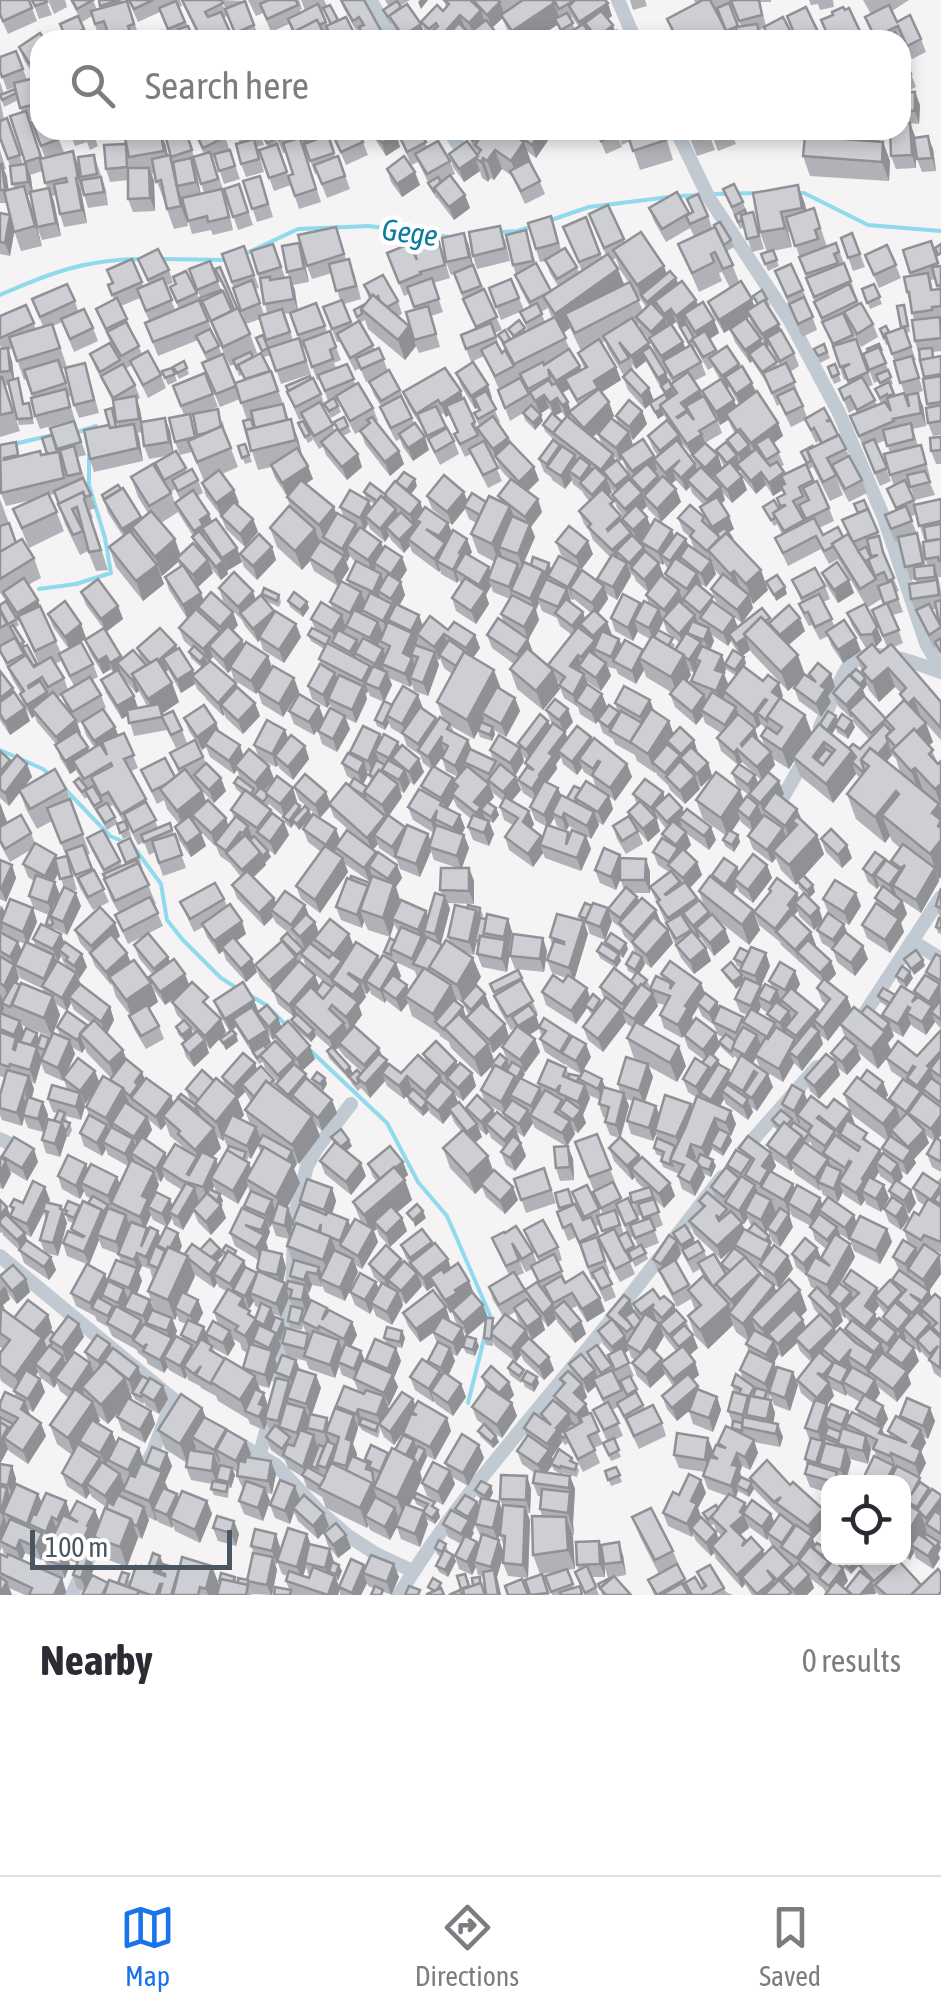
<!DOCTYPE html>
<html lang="en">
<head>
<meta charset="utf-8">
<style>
	body { margin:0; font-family:"Asap Condensed",sans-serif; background:#f7f7f7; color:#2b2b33 }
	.controls { position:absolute; right:30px; bottom:30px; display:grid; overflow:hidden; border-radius:20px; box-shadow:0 5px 15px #0003 }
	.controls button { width:90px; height:90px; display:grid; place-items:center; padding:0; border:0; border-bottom:2px solid #e1e1e2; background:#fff; color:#2b2b33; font:50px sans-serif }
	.scale { position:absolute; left:30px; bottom:25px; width:202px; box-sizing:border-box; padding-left:10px; border:5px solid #4a5661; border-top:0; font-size:28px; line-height:35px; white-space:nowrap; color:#4a5661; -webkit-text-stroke:8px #fff; paint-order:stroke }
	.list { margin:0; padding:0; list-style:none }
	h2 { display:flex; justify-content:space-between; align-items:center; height:130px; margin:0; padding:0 40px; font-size:42px }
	h2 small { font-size:32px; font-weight:400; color:#7c7c81 }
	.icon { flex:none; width:55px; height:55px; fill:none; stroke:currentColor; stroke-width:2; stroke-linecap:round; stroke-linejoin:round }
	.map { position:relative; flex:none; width:941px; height:1595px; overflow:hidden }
	.search { position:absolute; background:#fff; box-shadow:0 5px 15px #0003; left:30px; right:30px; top:30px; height:110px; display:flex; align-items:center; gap:25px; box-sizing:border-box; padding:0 35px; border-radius:30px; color:#7c7c81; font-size:38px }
	.sheet { height:280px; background:#fff }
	nav { display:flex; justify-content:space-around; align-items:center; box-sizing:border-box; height:140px; border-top:2px solid #e1e1e2; background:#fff; font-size:28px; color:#7c7c81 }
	nav a { display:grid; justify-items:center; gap:5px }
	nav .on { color:#1a73e8 }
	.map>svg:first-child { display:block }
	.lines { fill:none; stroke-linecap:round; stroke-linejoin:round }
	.stream { stroke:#90daee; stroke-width:4 }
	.minor { stroke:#c1cad2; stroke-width:14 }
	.wall { fill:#b0b2b7; fill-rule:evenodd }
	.shaded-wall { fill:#909195 }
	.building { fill:#cdcfd5; stroke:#909195; stroke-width:2.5; fill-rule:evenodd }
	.labels { text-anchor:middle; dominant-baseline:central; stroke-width:9; stroke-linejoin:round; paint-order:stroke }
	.water-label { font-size:30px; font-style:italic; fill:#0c7c9b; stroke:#fff }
</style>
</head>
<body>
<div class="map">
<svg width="941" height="1595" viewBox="0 0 941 1595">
	<rect width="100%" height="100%" fill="#f5f3f3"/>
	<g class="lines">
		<!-- stream -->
		<g class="stream">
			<path d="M 798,193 L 804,193 L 868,225 L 941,231"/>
			<path d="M 713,194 L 759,193"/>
			<path d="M 679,196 L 704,195"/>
			<path d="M 551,220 L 589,207 L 669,197"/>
			<path d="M 498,232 L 518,231 L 533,226"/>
			<path d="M 245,254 L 298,229 L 369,226 L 449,237"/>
			<path d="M 162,259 L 227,260"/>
			<path d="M 0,295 C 50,273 86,259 142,259"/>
			<path d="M 78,432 L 96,426"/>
			<path d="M 14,444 L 53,435"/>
			<path d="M 39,589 L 76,584 L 111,573 L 105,538 L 89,485 L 89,455"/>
			<path d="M 0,750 L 43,769 L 51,776"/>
			<path d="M 65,789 L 110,836 L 124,842"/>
			<path d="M 133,846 L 161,884 L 167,920 L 182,939 L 221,978 L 240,990"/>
			<path d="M 248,994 L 266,1005 L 287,1026"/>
			<path d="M 311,1051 L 387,1123 L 418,1182 L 447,1216 L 490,1315 L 488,1321"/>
			<path d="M 468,1403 L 485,1335"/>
		</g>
		<!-- minor -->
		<g class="minor">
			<path d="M 370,0 L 395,40"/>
			<path d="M 618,0 L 635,40"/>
			<path d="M 449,130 L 457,143"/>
			<path d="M 676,130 L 709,198 L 790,321 L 839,413 L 884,518 L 926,643 L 941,670"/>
			<path d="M 820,727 C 827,713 840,677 848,667 C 870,641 915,664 941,672"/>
			<path d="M 783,797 L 807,755"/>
			<path d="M 912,941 L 941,959"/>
			<path d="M 859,1022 L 941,897"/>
			<path d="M 0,1139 L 26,1151"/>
			<path d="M 742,1152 L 817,1067"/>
			<path d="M 0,1256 L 173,1399 L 190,1409"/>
			<path d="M 277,1376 L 292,1289 L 295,1214 L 307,1166 L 317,1148 L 351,1104"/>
			<path d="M 236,1442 L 276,1465 L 319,1511 L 347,1535 L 376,1554 L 413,1571"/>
			<path d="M 260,1454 L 271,1412"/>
			<path d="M 111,1510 L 130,1491 L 153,1452 L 173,1399"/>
			<path d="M 72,1595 L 102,1529"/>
			<path d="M 399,1595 C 449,1511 518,1434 580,1358 C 629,1299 675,1237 722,1177"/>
		</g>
	</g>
	<!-- wall -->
	<g class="wall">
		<path d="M 0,0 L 29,0 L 37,21 L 8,34 L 0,16 Z"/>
		<path d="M 32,0 L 46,0 L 52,15 L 39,19 Z"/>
		<path d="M 48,0 L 65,0 L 67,7 L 54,14 Z"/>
		<path d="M 70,0 L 93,0 L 97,10 L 101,8 L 99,0 L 122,0 L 132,14 L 139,37 L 133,39 L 104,36 L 99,37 L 92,16 L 82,22 Z"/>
		<path d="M 128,0 L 180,0 L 182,6 L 179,7 L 194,40 L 171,40 L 160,12 L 138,22 Z"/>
		<path d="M 181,0 L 221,0 L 227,16 L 224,18 L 233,40 L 200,40 Z"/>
		<path d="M 222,0 L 245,1 L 259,38 L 255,40 L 237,40 Z"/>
		<path d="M 248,0 L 299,0 L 302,9 L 300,10 L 301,13 L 305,10 L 301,0 L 324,0 L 327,6 L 338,21 L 346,17 L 356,37 L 362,40 L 331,40 L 330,36 L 326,38 L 293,33 L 289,24 L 271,32 L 263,13 L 256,16 ZM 324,11 L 330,25 L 328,26 L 321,12 Z"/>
		<path d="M 340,0 L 384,36 L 385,40 L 364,40 L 361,32 L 358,34 L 344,9 Z"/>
		<path d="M 385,0 L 410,0 L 400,6 L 421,24 L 426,37 L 421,40 L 401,40 L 392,23 L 390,24 L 386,17 L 383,10 L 389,7 Z"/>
		<path d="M 444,0 L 605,0 L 612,16 L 608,19 L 616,33 L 617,31 L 623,40 L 575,40 L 572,32 L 563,37 L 557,25 L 534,40 L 512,40 L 502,18 L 492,27 L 502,40 L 427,36 L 421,22 L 443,11 L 446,7 ZM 572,17 L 579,27 L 575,29 L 570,18 Z"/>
		<path d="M 630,0 L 645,0 L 647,6 L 633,10 Z"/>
		<path d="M 694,0 L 771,0 L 771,2 L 760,2 L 766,26 L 795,40 L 768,40 L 764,28 L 760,30 L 762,38 L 768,40 L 674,40 L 667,19 L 696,4 ZM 733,9 L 741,26 L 739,27 L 732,10 Z"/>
		<path d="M 809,0 L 833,0 L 834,7 L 820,10 L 818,4 L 811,5 Z"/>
		<path d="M 863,0 L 909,0 L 892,11 L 897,22 L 921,39 L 926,52 L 912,59 L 902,39 L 875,40 L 865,17 L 871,14 Z"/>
		<path d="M 45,40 L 34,76 L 24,60 L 19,47 Z"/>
		<path d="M 901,43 L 909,62 L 907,63 L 916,87 L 905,92 L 915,92 L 920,105 L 919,124 L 910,123 L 915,138 L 933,149 L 936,171 L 922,172 L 917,159 L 915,146 L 916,168 L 896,169 L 891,156 L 901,130 Z"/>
		<path d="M 16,51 L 27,80 L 39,91 L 40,117 L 29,120 L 42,158 L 45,158 L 32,122 L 55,130 L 64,152 L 57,155 L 78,164 L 81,180 L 82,180 L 81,177 L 94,155 L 106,190 L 108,205 L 88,208 L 83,191 L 81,191 L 87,223 L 64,227 L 60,214 L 56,195 L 52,196 L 61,236 L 42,240 L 37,227 L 31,195 L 27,195 L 42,246 L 21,251 L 14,231 L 10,256 L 0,254 L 0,212 L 10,215 L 7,203 L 0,203 L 0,150 L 6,169 L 4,169 L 9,190 L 14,189 L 10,166 L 0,138 L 0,100 L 4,119 L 7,118 L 23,164 L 26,164 L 10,116 L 22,113 L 18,100 L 4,107 L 1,98 L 0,98 L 0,82 L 4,94 L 15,89 L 15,87 L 7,90 L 0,71 ZM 42,171 L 47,188 L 33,191 L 30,175 Z"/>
		<path d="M 69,130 L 92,130 L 98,146 L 90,150 L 87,142 L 75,146 Z"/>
		<path d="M 139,130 L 167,130 L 161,133 L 168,156 L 173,163 L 166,138 L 186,132 L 194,157 L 204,154 L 193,130 L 225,137 L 240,179 L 224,184 L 215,157 L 213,158 L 227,202 L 233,230 L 213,235 L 211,230 L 192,234 L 182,199 L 188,226 L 174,229 L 154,173 L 152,174 L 154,181 L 155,211 L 133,212 L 128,199 L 128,180 L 110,182 L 106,169 ZM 194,164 L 195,164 L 204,193 L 201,194 Z"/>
		<path d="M 235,130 L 273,130 L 279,145 L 278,146 L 288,176 L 293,174 L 286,152 L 283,153 L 274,130 L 294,130 L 297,138 L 300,138 L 321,202 L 299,209 L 291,185 L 274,191 L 259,150 L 268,147 L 262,135 L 261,136 L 264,145 L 257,147 L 264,172 L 246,177 L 241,164 L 240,143 Z"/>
		<path d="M 299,130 L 325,130 L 335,156 L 338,156 L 350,189 L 327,198 L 317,173 L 315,174 Z"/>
		<path d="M 358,130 L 368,155 L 346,165 L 332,133 Z"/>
		<path d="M 369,130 L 419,130 L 427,147 L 450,161 L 455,174 L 451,176 L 465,195 L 470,208 L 454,220 L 437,198 L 436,198 L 418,162 L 411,165 L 402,143 L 397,136 L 400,147 L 386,156 Z"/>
		<path d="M 470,130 L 546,130 L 549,139 L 536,158 L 527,151 L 545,194 L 525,204 L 512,176 L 502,169 L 494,180 L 490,178 L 488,182 L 482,178 L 480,171 L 464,182 L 453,167 L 449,154 L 477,156 L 478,153 L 472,145 L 467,132 Z"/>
		<path d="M 596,130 L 616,130 L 622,147 L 606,154 Z"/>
		<path d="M 623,130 L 664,130 L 673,160 L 640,170 L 630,141 L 622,145 L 618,132 Z"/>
		<path d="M 679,130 L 708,130 L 715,150 L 697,156 L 688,133 L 681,136 Z"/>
		<path d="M 710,130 L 730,130 L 736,144 L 718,151 Z"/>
		<path d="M 762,130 L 780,130 L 765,137 Z"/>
		<path d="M 805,130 L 886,130 L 888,137 L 878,141 L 883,142 L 890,161 L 889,181 L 810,176 L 803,156 L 808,136 ZM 847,131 L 850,139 L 832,138 Z"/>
		<path d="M 387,169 L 420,185 L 402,197 L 391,182 Z"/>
		<path d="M 260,176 L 273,217 L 257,222 L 243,181 Z"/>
		<path d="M 239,184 L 253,225 L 238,230 L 224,189 Z"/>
		<path d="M 798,185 L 806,211 L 814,208 L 827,247 L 836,243 L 851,281 L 859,304 L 873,324 L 878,337 L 861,347 L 847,321 L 856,339 L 873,385 L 868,387 L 877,405 L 881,404 L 875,389 L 881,386 L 879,381 L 874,383 L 863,354 L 879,344 L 893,384 L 890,385 L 895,395 L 905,396 L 889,344 L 886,345 L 880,329 L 889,332 L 901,328 L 904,305 L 906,311 L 910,332 L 906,333 L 916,360 L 914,361 L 923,391 L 912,394 L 923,406 L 926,426 L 913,429 L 918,446 L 925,458 L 930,477 L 928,478 L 935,495 L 915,500 L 909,483 L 907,484 L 916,505 L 941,499 L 941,577 L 938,577 L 941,591 L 941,655 L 936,647 L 934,648 L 916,612 L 911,599 L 917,583 L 915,579 L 910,580 L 899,541 L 895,542 L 885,515 L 896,510 L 887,489 L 894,486 L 890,475 L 890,453 L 886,440 L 876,444 L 891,481 L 880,486 L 850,416 L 857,413 L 855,409 L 849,413 L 839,389 L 848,384 L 847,379 L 844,380 L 834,350 L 819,315 L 791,231 L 788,232 L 792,247 L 773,251 L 779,266 L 768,271 L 761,254 L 767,252 L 760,232 ZM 916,514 L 924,539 L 926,539 L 925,559 L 928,566 L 926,566 L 922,546 L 910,517 ZM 932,609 L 936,609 L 939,622 Z"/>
		<path d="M 723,189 L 743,202 L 747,213 L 753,212 L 764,249 L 752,252 L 744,227 L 740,229 Z"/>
		<path d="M 687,199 L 708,216 L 712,228 L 731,240 L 734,247 L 727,251 L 739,282 L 754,307 L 757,305 L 753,296 L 767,299 L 770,305 L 768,306 L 794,353 L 799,366 L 790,372 L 807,417 L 824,408 L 862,480 L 867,493 L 849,502 L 837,480 L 843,495 L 830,501 L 813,467 L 809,469 L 801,452 L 820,444 L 819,441 L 816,443 L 805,420 L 791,427 L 780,404 L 777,406 L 768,385 L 752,361 L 750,363 L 735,342 L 730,329 L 724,333 L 713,315 L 708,302 L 730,288 L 722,272 L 719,273 L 722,281 L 699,292 L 678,244 L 694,236 L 690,228 L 666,242 L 654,221 L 649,208 L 690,214 L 692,213 ZM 749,317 L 752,324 L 764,343 L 762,344 L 746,319 ZM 769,346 L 772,351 L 780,366 L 778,366 L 767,347 Z"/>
		<path d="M 608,205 L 625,242 L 667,273 L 696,300 L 698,305 L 714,320 L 719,333 L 710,339 L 717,353 L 740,367 L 778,423 L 783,436 L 774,443 L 784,465 L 780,467 L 785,475 L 806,464 L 829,508 L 834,521 L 819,528 L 823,535 L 843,537 L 878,532 L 886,561 L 899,591 L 896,592 L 903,612 L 893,615 L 903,643 L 894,647 L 941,702 L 941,740 L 921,718 L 933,742 L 929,745 L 938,763 L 941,761 L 941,877 L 939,879 L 939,881 L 921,913 L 903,901 L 907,914 L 901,923 L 904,932 L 890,953 L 867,938 L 862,925 L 877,904 L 875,898 L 881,889 L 879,886 L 877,889 L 868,882 L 863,869 L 885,861 L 892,865 L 891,861 L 900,848 L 892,841 L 890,836 L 885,843 L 856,819 L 847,794 L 860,778 L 856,774 L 833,803 L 800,776 L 794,761 L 789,769 L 773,759 L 775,765 L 769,772 L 784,794 L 781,797 L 797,809 L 802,820 L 817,835 L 824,854 L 804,876 L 815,892 L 809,898 L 799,888 L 798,883 L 796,885 L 781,870 L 776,858 L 772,863 L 753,849 L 748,836 L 752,831 L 741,822 L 740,819 L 732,831 L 738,835 L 740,842 L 734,852 L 725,846 L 723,840 L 725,835 L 703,819 L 696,800 L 744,800 L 751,799 L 750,796 L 737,786 L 732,773 L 738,765 L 721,751 L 717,738 L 721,733 L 705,723 L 703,716 L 696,725 L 675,707 L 670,694 L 671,692 L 646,677 L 644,670 L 636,684 L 618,674 L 616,669 L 608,667 L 611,676 L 601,691 L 586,681 L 588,684 L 602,694 L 607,707 L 618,712 L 615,703 L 654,712 L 669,721 L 673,734 L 698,753 L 708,763 L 712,776 L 701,787 L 698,784 L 700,789 L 685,804 L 670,790 L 668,785 L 657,775 L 656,772 L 655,773 L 637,761 L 635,755 L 615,744 L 613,739 L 603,733 L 598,720 L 596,724 L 580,714 L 578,707 L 564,698 L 559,685 L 560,683 L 557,681 L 560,689 L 543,710 L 517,689 L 510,669 L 514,664 L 492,648 L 487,635 L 504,623 L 501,614 L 510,599 L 493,592 L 491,586 L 486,595 L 489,604 L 476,624 L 456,611 L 452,598 L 461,584 L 459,580 L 457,583 L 441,574 L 440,570 L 439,572 L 412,552 L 410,546 L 404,553 L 391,540 L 389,536 L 385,542 L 370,529 L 368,524 L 365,530 L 407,570 L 400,581 L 405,595 L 399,606 L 419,615 L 423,626 L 475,635 L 480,648 L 473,658 L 501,689 L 515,698 L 520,711 L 506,737 L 494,730 L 495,734 L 492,741 L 480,737 L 478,731 L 474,739 L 451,726 L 454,732 L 472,750 L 493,760 L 490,750 L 519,747 L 518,743 L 548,721 L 551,727 L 552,724 L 546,710 L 573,722 L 565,732 L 568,739 L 592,740 L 627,764 L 632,777 L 615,801 L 609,796 L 613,809 L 603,825 L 598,822 L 599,825 L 591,839 L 586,836 L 591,849 L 581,871 L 545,858 L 543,853 L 533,867 L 509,850 L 505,837 L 513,825 L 504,820 L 500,807 L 503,801 L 493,793 L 489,785 L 494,797 L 489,803 L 496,808 L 499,815 L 493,823 L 485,818 L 494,834 L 489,846 L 473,840 L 468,827 L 471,819 L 457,807 L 453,798 L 448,809 L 465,828 L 462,834 L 464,835 L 469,848 L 462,868 L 469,868 L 474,881 L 474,904 L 448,903 L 450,909 L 441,944 L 443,945 L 450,943 L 448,937 L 467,908 L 480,908 L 483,915 L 482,918 L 508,919 L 512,932 L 507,972 L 482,967 L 477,954 L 478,947 L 476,944 L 474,955 L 467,953 L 481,977 L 475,986 L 485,994 L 490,1007 L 489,1008 L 505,1024 L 509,1037 L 516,1027 L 511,1030 L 499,1009 L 490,984 L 522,978 L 538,1014 L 536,1015 L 539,1026 L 570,1035 L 591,1057 L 581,1074 L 567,1066 L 566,1063 L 565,1065 L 545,1052 L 540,1039 L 542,1037 L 539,1029 L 529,1035 L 535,1039 L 540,1052 L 524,1072 L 522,1079 L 539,1088 L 538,1083 L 566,1068 L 569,1075 L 579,1076 L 580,1078 L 620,1092 L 618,1084 L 643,1063 L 634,1058 L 627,1038 L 633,1028 L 627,1024 L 623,1014 L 626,1022 L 603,1052 L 588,1040 L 583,1027 L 592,1015 L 587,1008 L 576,1024 L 546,1005 L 542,992 L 563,982 L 566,978 L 552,973 L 547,960 L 552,945 L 550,937 L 581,921 L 579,916 L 612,921 L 605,940 L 590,934 L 587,925 L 584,924 L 588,934 L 574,980 L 590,998 L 602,1003 L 604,999 L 600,987 L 631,981 L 636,975 L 628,971 L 626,964 L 636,954 L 632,944 L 624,936 L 621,928 L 613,922 L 608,909 L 624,890 L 620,878 L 616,890 L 600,883 L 595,870 L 621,858 L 646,859 L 650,872 L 650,893 L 633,893 L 668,930 L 673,943 L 651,968 L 644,962 L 645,964 L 639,974 L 647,980 L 650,987 L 648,989 L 650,989 L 663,979 L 661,974 L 705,993 L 717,1002 L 720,1008 L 745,1020 L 747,1015 L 740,1012 L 735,999 L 743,983 L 736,989 L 725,976 L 722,970 L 741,974 L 740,970 L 741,968 L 737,966 L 734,959 L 770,966 L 761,986 L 762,989 L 772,987 L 769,981 L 800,984 L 796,992 L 818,1010 L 819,1013 L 826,1005 L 822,1001 L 817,988 L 822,982 L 781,945 L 780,942 L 759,925 L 754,912 L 770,892 L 769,889 L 799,898 L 823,920 L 848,934 L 868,959 L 855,976 L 837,962 L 833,950 L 822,943 L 817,930 L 820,924 L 814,930 L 799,916 L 798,911 L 794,916 L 816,945 L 815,946 L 831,961 L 836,974 L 828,982 L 847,997 L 852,1010 L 884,1019 L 882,1015 L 888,1007 L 880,1002 L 878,996 L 915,994 L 914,991 L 928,976 L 926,972 L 941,957 L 941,1029 L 935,1022 L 926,1035 L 912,1026 L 911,1024 L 903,1037 L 891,1030 L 894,1036 L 888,1043 L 891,1051 L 917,1056 L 941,1030 L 941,1135 L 938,1139 L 941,1141 L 941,1172 L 932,1167 L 927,1154 L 934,1141 L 926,1135 L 929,1143 L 914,1159 L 916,1163 L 907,1175 L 901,1171 L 903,1177 L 899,1182 L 911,1190 L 916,1203 L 909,1214 L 907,1212 L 909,1218 L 901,1230 L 889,1222 L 884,1209 L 891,1198 L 889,1191 L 893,1185 L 880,1176 L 879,1172 L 874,1180 L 889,1198 L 881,1212 L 866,1204 L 865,1200 L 861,1206 L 844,1195 L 843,1192 L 838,1202 L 828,1197 L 854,1215 L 856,1223 L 887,1229 L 892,1242 L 880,1264 L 854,1251 L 850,1240 L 840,1234 L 841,1238 L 850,1244 L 855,1257 L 840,1284 L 845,1288 L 843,1282 L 877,1288 L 879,1292 L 894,1284 L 892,1280 L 899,1270 L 893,1257 L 908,1243 L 904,1230 L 919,1215 L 925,1206 L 918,1201 L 913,1188 L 937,1182 L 941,1177 L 941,1253 L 932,1249 L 940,1255 L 941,1274 L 929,1291 L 932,1298 L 941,1299 L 941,1378 L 934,1373 L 930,1361 L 921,1351 L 920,1353 L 906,1339 L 905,1341 L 919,1361 L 908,1375 L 911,1384 L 897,1402 L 878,1387 L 880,1393 L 875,1401 L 883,1406 L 888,1419 L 882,1429 L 885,1435 L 890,1437 L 888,1431 L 900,1418 L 900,1416 L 935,1421 L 928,1439 L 924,1437 L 926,1443 L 921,1451 L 926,1463 L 919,1477 L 922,1483 L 929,1488 L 930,1492 L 941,1495 L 941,1544 L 939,1543 L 941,1549 L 938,1554 L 940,1558 L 933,1569 L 916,1558 L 914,1552 L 910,1560 L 904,1556 L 904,1512 L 905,1511 L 904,1510 L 904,1482 L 863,1482 L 862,1481 L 876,1457 L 874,1449 L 870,1447 L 868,1464 L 850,1459 L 851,1462 L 846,1482 L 828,1482 L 828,1493 L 810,1487 L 805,1474 L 807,1466 L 805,1459 L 810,1441 L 805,1428 L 814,1404 L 801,1393 L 797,1380 L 811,1362 L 800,1351 L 797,1343 L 782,1357 L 778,1353 L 774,1363 L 777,1369 L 793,1372 L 798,1385 L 790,1411 L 774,1405 L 770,1395 L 769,1396 L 775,1413 L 773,1423 L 783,1437 L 780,1447 L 754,1442 L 758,1453 L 750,1470 L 742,1466 L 740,1472 L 741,1477 L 751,1482 L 750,1478 L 790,1485 L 828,1522 L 813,1539 L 815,1545 L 826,1549 L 828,1556 L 826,1560 L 830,1564 L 843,1568 L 848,1581 L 843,1587 L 846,1589 L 863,1574 L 860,1566 L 865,1561 L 863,1559 L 863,1561 L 851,1574 L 843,1567 L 842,1560 L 839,1558 L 889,1558 L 894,1565 L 921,1585 L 941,1595 L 879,1595 L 875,1591 L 876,1594 L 826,1593 L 823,1588 L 811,1579 L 814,1588 L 807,1595 L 752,1595 L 745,1584 L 742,1588 L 716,1559 L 714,1553 L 711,1556 L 696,1541 L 693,1534 L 692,1537 L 668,1526 L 663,1513 L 679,1495 L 701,1480 L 706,1493 L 698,1508 L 701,1517 L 709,1525 L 703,1513 L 718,1509 L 727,1496 L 708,1489 L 703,1476 L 705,1472 L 679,1468 L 674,1455 L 713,1452 L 719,1446 L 718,1443 L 732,1429 L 733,1424 L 728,1411 L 739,1394 L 734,1391 L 732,1385 L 743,1379 L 740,1370 L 749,1352 L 746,1344 L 748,1341 L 736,1332 L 733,1325 L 708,1349 L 695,1336 L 688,1316 L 695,1310 L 691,1299 L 677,1307 L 660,1274 L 658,1272 L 653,1259 L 676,1240 L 673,1233 L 693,1238 L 695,1243 L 704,1251 L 707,1258 L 724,1271 L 721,1264 L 733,1248 L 721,1259 L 694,1234 L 689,1221 L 702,1209 L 699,1201 L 715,1198 L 711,1187 L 729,1170 L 727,1165 L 741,1153 L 739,1148 L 770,1152 L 767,1145 L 778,1130 L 774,1127 L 772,1120 L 785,1114 L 782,1104 L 807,1101 L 827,1108 L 855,1124 L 854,1125 L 871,1144 L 880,1150 L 882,1154 L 883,1153 L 882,1148 L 887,1141 L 851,1114 L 844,1094 L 860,1080 L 883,1082 L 888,1095 L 885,1099 L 890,1102 L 889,1099 L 903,1079 L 891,1071 L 886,1058 L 878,1069 L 858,1052 L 861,1059 L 847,1075 L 838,1068 L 840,1075 L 819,1099 L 810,1091 L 805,1078 L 834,1060 L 831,1053 L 845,1037 L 840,1024 L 828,1041 L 820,1035 L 823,1044 L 802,1071 L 794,1063 L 783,1082 L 760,1068 L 756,1058 L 753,1063 L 773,1087 L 757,1111 L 751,1107 L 753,1112 L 748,1120 L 726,1104 L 724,1099 L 720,1106 L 736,1124 L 731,1136 L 729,1135 L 732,1141 L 723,1156 L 712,1149 L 708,1158 L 716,1166 L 711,1177 L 704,1174 L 705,1177 L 695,1196 L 682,1189 L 678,1176 L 679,1174 L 663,1167 L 661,1161 L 662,1157 L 656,1154 L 654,1148 L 658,1139 L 656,1134 L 653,1141 L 631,1134 L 627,1121 L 633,1101 L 626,1099 L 629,1106 L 621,1137 L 639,1155 L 640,1159 L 670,1183 L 675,1196 L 664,1208 L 653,1198 L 663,1225 L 654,1229 L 659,1243 L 644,1249 L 648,1259 L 635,1267 L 630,1256 L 628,1257 L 635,1274 L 620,1282 L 601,1247 L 610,1274 L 607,1275 L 616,1297 L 605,1302 L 594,1279 L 592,1280 L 576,1237 L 568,1241 L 557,1212 L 560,1211 L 555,1193 L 574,1205 L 583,1220 L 584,1220 L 572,1192 L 599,1209 L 601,1215 L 603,1215 L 575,1142 L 597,1134 L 622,1201 L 628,1198 L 639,1222 L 643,1220 L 642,1215 L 637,1216 L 630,1193 L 644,1189 L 636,1181 L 635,1177 L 632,1180 L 614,1161 L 609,1148 L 619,1138 L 610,1135 L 605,1122 L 606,1118 L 603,1117 L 599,1104 L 600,1100 L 589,1095 L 590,1098 L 583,1115 L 586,1123 L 578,1133 L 573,1130 L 575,1134 L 567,1146 L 573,1159 L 574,1180 L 560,1181 L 556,1168 L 566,1146 L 535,1128 L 530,1117 L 533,1123 L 524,1137 L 517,1132 L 519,1141 L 526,1156 L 515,1171 L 506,1165 L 501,1152 L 504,1148 L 491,1138 L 489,1132 L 486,1135 L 478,1128 L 482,1137 L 475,1143 L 493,1171 L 513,1187 L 518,1200 L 505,1214 L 486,1197 L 482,1187 L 475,1194 L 450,1168 L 443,1148 L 461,1131 L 454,1122 L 451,1114 L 443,1124 L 430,1113 L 429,1110 L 423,1116 L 409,1103 L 407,1096 L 412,1089 L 404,1099 L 387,1086 L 385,1081 L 370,1098 L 361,1088 L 358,1091 L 352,1084 L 349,1077 L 362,1072 L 344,1056 L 338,1048 L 335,1050 L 350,1067 L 353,1074 L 348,1078 L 329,1058 L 327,1051 L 331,1048 L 315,1034 L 316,1036 L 311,1042 L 293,1027 L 291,1020 L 294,1017 L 278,1004 L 274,993 L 260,978 L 255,965 L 281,941 L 304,950 L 297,942 L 294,937 L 276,923 L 273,917 L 264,926 L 237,898 L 232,885 L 241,877 L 230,863 L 220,856 L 216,846 L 215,846 L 198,829 L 206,846 L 191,857 L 179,840 L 175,827 L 179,824 L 167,809 L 164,800 L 157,804 L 141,770 L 175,777 L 179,774 L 170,753 L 203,757 L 206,763 L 226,791 L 214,803 L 203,792 L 206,801 L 228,826 L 234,818 L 231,810 L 242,794 L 236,789 L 234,783 L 240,778 L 237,770 L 234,774 L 210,757 L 206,747 L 202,750 L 189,731 L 184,718 L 216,723 L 219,731 L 244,756 L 269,766 L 274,779 L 264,791 L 297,801 L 296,803 L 302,810 L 309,810 L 312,816 L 340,840 L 359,839 L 334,817 L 330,807 L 320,818 L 299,800 L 294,787 L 326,792 L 330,803 L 349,786 L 353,780 L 347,776 L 342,763 L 351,755 L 350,752 L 380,734 L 382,738 L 398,742 L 400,747 L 424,772 L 414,785 L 409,781 L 410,783 L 404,793 L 400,791 L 402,797 L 389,816 L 405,827 L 428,834 L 431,842 L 434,833 L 413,820 L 408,807 L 422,791 L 421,786 L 431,769 L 423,763 L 420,755 L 407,746 L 403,735 L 391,728 L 389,723 L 385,730 L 377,726 L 375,720 L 392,705 L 423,708 L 436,718 L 437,721 L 443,719 L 437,702 L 452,674 L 444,668 L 440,658 L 439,660 L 437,659 L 439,665 L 428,696 L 414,691 L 412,684 L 410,687 L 389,678 L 392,685 L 384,702 L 370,696 L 368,691 L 366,694 L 367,699 L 356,723 L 345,718 L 350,729 L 337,752 L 322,744 L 318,731 L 332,710 L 330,704 L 327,708 L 312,699 L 308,686 L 321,665 L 319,659 L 324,649 L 311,641 L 308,635 L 315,629 L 311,619 L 333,610 L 330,602 L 349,585 L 347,580 L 355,562 L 350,556 L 346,561 L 349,569 L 338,586 L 314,571 L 310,561 L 302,570 L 277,547 L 270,528 L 290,507 L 287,496 L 275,478 L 271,467 L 258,470 L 248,439 L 247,420 L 240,399 L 220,407 L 202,363 L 207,361 L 198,340 L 158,356 L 145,323 L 149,321 L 140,298 L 121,306 L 142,354 L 161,375 L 166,388 L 148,398 L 132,365 L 125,369 L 135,385 L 140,398 L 137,400 L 142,421 L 165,418 L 170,431 L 173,452 L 187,472 L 198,480 L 203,493 L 197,496 L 209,514 L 212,522 L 237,548 L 242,562 L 227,570 L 228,574 L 221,580 L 211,568 L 213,573 L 197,588 L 203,600 L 238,625 L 233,631 L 242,640 L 244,645 L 268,656 L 272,667 L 294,678 L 299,692 L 283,717 L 262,704 L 258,692 L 256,694 L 234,680 L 231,670 L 228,673 L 213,657 L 208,662 L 206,661 L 207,663 L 236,683 L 238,688 L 255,703 L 260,716 L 243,734 L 226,718 L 224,714 L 223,716 L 207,700 L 205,697 L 197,689 L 195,684 L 181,693 L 168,670 L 165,672 L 172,683 L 179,702 L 163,713 L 164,716 L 182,730 L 187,743 L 176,748 L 167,730 L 134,736 L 128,715 L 122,719 L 106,693 L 101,680 L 113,673 L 111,669 L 103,674 L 90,653 L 85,640 L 103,628 L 86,605 L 81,592 L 118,606 L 123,619 L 106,632 L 123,659 L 141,659 L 137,648 L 177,650 L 194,674 L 202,668 L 191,658 L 189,652 L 192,648 L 184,641 L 179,628 L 187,618 L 169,590 L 165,577 L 180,567 L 178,562 L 162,576 L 160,574 L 164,584 L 143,601 L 116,567 L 109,547 L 123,536 L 108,513 L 102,495 L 141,519 L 148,513 L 138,497 L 131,477 L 157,470 L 166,456 L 149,459 L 144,446 L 142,432 L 137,433 L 143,461 L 94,472 L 90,459 L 109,426 L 112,408 L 117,427 L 118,427 L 113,402 L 95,367 L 90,354 L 120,360 L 123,364 L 110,342 L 96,309 L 114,300 L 108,285 L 112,283 L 107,270 L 132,259 L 143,286 L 149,284 L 138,259 L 169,270 L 173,283 L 166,286 L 175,310 L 179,309 L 170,287 L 197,293 L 222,355 L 235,383 L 244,380 L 242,375 L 239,376 L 235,364 L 230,366 L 218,341 L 189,269 L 210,261 L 222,292 L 232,311 L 234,310 L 228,295 L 215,269 L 250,334 L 257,353 L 252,356 L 270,371 L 271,371 L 289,420 L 298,439 L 303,458 L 313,479 L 306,484 L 334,507 L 336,515 L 344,518 L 340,507 L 371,508 L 374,504 L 366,499 L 364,492 L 385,494 L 417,486 L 411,494 L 420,502 L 423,510 L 448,523 L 452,533 L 472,552 L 470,555 L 491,572 L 495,562 L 478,553 L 471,534 L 476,523 L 469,519 L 465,509 L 452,525 L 432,509 L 427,496 L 467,500 L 500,501 L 498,496 L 510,480 L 500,469 L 497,461 L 489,450 L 502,481 L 488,488 L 471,454 L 465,457 L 454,434 L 457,432 L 449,415 L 446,417 L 443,413 L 440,415 L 454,441 L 459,454 L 440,465 L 421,426 L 408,405 L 403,392 L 464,398 L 477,427 L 479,426 L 474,413 L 478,410 L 477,408 L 475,409 L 461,386 L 456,373 L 492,398 L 490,399 L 500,422 L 498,423 L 539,480 L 527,491 L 542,512 L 531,527 L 535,537 L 524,562 L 531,565 L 549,563 L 551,569 L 570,562 L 561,555 L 556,542 L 593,554 L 580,570 L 599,583 L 597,579 L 610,557 L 593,540 L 589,530 L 584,524 L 579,511 L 589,501 L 585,496 L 582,491 L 573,484 L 572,480 L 565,489 L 552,480 L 551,477 L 544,472 L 539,459 L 556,442 L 545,431 L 543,425 L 553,413 L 549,408 L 540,414 L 543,421 L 535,430 L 525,420 L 523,413 L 510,421 L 498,390 L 499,389 L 484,356 L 471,362 L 461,335 L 476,329 L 468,312 L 454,274 L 451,275 L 446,262 L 464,233 L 469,246 L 473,265 L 502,330 L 495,333 L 500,350 L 502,353 L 508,355 L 498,335 L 511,340 L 513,338 L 508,329 L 525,328 L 526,332 L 528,331 L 520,312 L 501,320 L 489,288 L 511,279 L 524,310 L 530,307 L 520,288 L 513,265 L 526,230 L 536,264 L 551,291 L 558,286 L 550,273 L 546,261 L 540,262 L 536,249 L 556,230 L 561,250 L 577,267 L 579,273 L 582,271 L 563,227 L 586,217 L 602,258 L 606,255 L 589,214 ZM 616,258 L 620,270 L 629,283 L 624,285 L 612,260 ZM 633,288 L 644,304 L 646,308 L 643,311 ZM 548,308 L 552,318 L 545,322 L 541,312 ZM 676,322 L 689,346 L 685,348 L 672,325 ZM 639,324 L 641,330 L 650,340 L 654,351 L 673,383 L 671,383 L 636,325 ZM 570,328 L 581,351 L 578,353 L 584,368 L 581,370 L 570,350 L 563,333 ZM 605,341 L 608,349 L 624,376 L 623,377 L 628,390 L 645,409 L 650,404 L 658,419 L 664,415 L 667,420 L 648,436 L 653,449 L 658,456 L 655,458 L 632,446 L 631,438 L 633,440 L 647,424 L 642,411 L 616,416 L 618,424 L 598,434 L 602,445 L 593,437 L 614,416 L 601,392 L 621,380 L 616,367 L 601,343 ZM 695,347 L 708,370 L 713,367 L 720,380 L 702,391 L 705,398 L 694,381 L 706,375 L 701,362 L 693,349 ZM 646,361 L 664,394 L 654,401 L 649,388 L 634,371 L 631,363 L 636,369 ZM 729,387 L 739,404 L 736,406 L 727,389 ZM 569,389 L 578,405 L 571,411 L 562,393 ZM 562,412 L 566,418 L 562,422 L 555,416 ZM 717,419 L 720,425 L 728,420 L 735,434 L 727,440 L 730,447 L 716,450 L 724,467 L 722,468 L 718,455 L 705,443 L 722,433 ZM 682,443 L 693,456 L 697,470 L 695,464 L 683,449 ZM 613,456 L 620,461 L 622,459 L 633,483 L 629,475 L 616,461 ZM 740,470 L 742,477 L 756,494 L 766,485 L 773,496 L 782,490 L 784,495 L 777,498 L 780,509 L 763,507 L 774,526 L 777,524 L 782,534 L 775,538 L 788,566 L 821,549 L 829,564 L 838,559 L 865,604 L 847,613 L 852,626 L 866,648 L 857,657 L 863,675 L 833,693 L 838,706 L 851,718 L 852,717 L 854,723 L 869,739 L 860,749 L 849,748 L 832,734 L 836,728 L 837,732 L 848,739 L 855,727 L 852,721 L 838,721 L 812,733 L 805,715 L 781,699 L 783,696 L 744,667 L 746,663 L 742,656 L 750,650 L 752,653 L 788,691 L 801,679 L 794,688 L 799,701 L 821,717 L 831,702 L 828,696 L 835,687 L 831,674 L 809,674 L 810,678 L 805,674 L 788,645 L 805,631 L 771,621 L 770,618 L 738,627 L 701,588 L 701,584 L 706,587 L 716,574 L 712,563 L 715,570 L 721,577 L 711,589 L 716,602 L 742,623 L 753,608 L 751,601 L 753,604 L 768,590 L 728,533 L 734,529 L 721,504 L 725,500 L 722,492 L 732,503 L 747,490 L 742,477 L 738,472 ZM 676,480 L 686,491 L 690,487 L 692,493 L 704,505 L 700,507 L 704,517 L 678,518 L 683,531 L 690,537 L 694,549 L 674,536 L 651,526 L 642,511 L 647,506 L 645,501 L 648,509 L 661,522 L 681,502 L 676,489 L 671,484 ZM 610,488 L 615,493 L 612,495 L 617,508 L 624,517 L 622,519 L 625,526 L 608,495 L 612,492 ZM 175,489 L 180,499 L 175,503 L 171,492 ZM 178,512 L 193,536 L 196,546 L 181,555 L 161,523 ZM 659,563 L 663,565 L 664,563 L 668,569 L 665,574 L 667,580 L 663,577 ZM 630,573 L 634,576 L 636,581 L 648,592 L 646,595 L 649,604 L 641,606 L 640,603 L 611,618 L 615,631 L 633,641 L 638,631 L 639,633 L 650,639 L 643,650 L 622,646 L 619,639 L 612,635 L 607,622 L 598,614 L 608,599 L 607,594 L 617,600 L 631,576 ZM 883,598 L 885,605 L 872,610 L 887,647 L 880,653 L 875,647 L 882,640 L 867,608 ZM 570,599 L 573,600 L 574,599 L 591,613 L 585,619 L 583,612 L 571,603 ZM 539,603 L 542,611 L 557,618 L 560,626 L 572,635 L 549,666 L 532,653 L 528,640 L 539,620 L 536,610 ZM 662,617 L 667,632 L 680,643 L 675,650 L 673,649 L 675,645 L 659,630 L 663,622 ZM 712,635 L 728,646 L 731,641 L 738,653 L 725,663 L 722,655 L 710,649 L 714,641 ZM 726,669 L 736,676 L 728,685 L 724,674 ZM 689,670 L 694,673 L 691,681 L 693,686 L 687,681 L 691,675 ZM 121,672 L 122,676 L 136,693 L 139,691 L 147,706 L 138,708 L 134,696 L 119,673 ZM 867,685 L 869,690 L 879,702 L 895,687 L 901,693 L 903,702 L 885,719 L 867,699 L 863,690 ZM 737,711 L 757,728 L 761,724 L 766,729 L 761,736 L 765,747 L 759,742 ZM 444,753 L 442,758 L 446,771 L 458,777 L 454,781 L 453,778 L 435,767 ZM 892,755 L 896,759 L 900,772 L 887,761 ZM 523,756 L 527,760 L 525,763 L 527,767 L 518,780 L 523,793 L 534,800 L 530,807 L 535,820 L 547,827 L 542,839 L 541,836 L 531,829 L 534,824 L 512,801 L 521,790 L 515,776 L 524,761 ZM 561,757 L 563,764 L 577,775 L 582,768 L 584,772 L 593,778 L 596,788 L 581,789 L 567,798 L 561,796 L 558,788 L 547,782 L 557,769 L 556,764 ZM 742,762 L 761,780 L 758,783 L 755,775 L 740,764 ZM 367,771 L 370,772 L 369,775 L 371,781 L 367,787 L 363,785 L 368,775 ZM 269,804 L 284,817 L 286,824 L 291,828 L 294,824 L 299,830 L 309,819 L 303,829 L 308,842 L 321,852 L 296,886 L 301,899 L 320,913 L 348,872 L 345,864 L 369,881 L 371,878 L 370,883 L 336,907 L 341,920 L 362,928 L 364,921 L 368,930 L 390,937 L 394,924 L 399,933 L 395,941 L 384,952 L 385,956 L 379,960 L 354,946 L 319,933 L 315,922 L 309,917 L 276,903 L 274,898 L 254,877 L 266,865 L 265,862 L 271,857 L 266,848 L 275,855 L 289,835 L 284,822 L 267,807 ZM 554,818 L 557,826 L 566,831 L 569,826 L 585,835 L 570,836 L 550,826 ZM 378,844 L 379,848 L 397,860 L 400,869 L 420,877 L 431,851 L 434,860 L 458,868 L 440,890 L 442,895 L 428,916 L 426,911 L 400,900 L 396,887 L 402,878 L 397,865 L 377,854 L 373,849 ZM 303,958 L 306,967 L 323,981 L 319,987 L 299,961 ZM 395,959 L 396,962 L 415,971 L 417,977 L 409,991 L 407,985 L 399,980 L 401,976 L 396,963 L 394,962 ZM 370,990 L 371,994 L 385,1003 L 386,1000 L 401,1012 L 408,1003 L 412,1016 L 439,1033 L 440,1036 L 449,1042 L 451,1048 L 481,1077 L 491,1067 L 492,1070 L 481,1090 L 485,1103 L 466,1108 L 467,1112 L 458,1102 L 455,1095 L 463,1101 L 476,1086 L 472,1073 L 458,1065 L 456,1061 L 423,1054 L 427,1063 L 401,1073 L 388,1065 L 354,1026 L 362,1015 L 359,1006 L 366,997 L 364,993 L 367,994 ZM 456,999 L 463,1003 L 469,1016 L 467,1018 ZM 657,1003 L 665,1005 L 660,1015 L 664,1028 L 682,1038 L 684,1036 L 688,1048 L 704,1060 L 683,1079 L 688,1092 L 696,1097 L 692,1108 L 659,1114 L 645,1102 L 653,1077 L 648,1066 L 677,1082 L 686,1066 L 643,1026 L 658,1006 ZM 698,1007 L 702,1016 L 714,1025 L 718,1035 L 723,1037 L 719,1042 L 687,1031 L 693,1021 L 692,1017 ZM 761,1007 L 763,1010 L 768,1013 L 769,1019 L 758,1013 ZM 509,1038 L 502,1047 L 507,1060 L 494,1061 L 491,1051 L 493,1053 ZM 720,1046 L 733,1058 L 735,1056 L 738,1061 L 730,1074 L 713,1056 ZM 487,1104 L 503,1113 L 505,1118 L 495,1115 L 493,1110 ZM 810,1141 L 812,1146 L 823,1154 L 824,1157 L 808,1145 ZM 773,1159 L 791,1171 L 793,1168 L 795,1174 L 820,1191 L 821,1189 L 823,1195 L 828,1197 L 822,1205 L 795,1189 L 772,1172 L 776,1166 ZM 783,1210 L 789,1214 L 790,1211 L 792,1216 L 811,1226 L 815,1240 L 826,1249 L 821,1258 L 822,1261 L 817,1248 L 792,1254 L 796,1267 L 807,1276 L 811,1287 L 816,1289 L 809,1296 L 814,1309 L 819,1315 L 806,1328 L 801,1317 L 807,1310 L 776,1292 L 774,1285 L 760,1274 L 753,1266 L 763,1271 L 765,1278 L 779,1288 L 793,1269 L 788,1256 L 772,1249 L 770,1245 L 772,1243 L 766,1233 L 768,1230 L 772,1241 L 780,1247 L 793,1227 ZM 619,1215 L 630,1238 L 634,1236 L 638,1247 L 635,1249 L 627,1232 L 624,1234 L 617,1216 ZM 748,1218 L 750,1224 L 752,1225 L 748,1231 L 744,1229 L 742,1224 L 744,1224 ZM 600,1224 L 604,1234 L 600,1236 L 595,1227 ZM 680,1249 L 693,1273 L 700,1269 L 703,1276 L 690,1288 L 676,1262 L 681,1254 ZM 879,1306 L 885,1314 L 883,1317 L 884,1322 L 877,1319 L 874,1313 ZM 841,1315 L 845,1318 L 846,1317 L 850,1323 L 845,1329 L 847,1334 L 836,1332 L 835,1329 L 843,1321 ZM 831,1385 L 832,1389 L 846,1396 L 847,1393 L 848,1395 L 860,1402 L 856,1409 L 859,1416 L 850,1417 L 829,1409 L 827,1404 L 834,1396 ZM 754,1489 L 779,1515 L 774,1522 L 771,1514 L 747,1508 L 745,1503 L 736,1498 L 738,1491 L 749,1497 ZM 714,1524 L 716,1530 L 722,1536 L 719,1539 L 716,1532 L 710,1526 ZM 748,1526 L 767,1540 L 768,1538 L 772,1546 L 764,1554 L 746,1542 L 740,1535 L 749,1528 Z"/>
		<path d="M 852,233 L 865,267 L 853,271 L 841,238 Z"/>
		<path d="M 437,235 L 450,278 L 433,283 L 443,312 L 431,316 L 440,347 L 419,353 L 416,346 L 405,360 L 368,329 L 365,320 L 360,323 L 375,350 L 379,348 L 388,371 L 400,390 L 414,423 L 429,450 L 413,461 L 403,447 L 400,439 L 396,441 L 385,420 L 381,406 L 374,395 L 369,382 L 378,377 L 366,382 L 360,368 L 355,371 L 340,342 L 337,342 L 323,307 L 340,300 L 332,273 L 312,279 L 307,266 L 340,240 L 346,259 L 354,272 L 361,299 L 344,304 L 352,325 L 358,322 L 354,310 L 365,304 L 369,299 L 364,285 L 398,301 L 402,314 L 398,316 L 409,326 L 414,339 L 415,310 L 409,294 L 404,296 L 387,253 L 417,260 Z"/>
		<path d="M 505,239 L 510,261 L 477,269 L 473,256 Z"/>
		<path d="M 931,241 L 939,266 L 941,266 L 941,351 L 933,352 L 934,357 L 941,356 L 941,435 L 933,436 L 928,423 L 928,408 L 925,379 L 915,341 L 914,320 L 907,292 L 911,276 L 903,250 ZM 935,279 L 938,289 L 933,290 L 931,280 Z"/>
		<path d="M 273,244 L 285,277 L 289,277 L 287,272 L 303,256 L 309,282 L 293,285 L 298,310 L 316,303 L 327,332 L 330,331 L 341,360 L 334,363 L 336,368 L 347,364 L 355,384 L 373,408 L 378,421 L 376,422 L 399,451 L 404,464 L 390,476 L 365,444 L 361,431 L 355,434 L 338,401 L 336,401 L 341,412 L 331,418 L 325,407 L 323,408 L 335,431 L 344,417 L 351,432 L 343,436 L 362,467 L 347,480 L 326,455 L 323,447 L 319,449 L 310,434 L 313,440 L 308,443 L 298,423 L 306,426 L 303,419 L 299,420 L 287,392 L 321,394 L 324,404 L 328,401 L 320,379 L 317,380 L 305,348 L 303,348 L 290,313 L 284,314 L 293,340 L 299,338 L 311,374 L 281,384 L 271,355 L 264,357 L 256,338 L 269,348 L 260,319 L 246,324 L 222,254 L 244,246 L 259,288 L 255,289 L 264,314 L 267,313 L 258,274 Z"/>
		<path d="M 887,245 L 901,278 L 879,288 L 865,255 Z"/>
		<path d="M 775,271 L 803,290 L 817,330 L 802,337 Z"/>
		<path d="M 874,284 L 882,304 L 870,309 L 862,289 Z"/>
		<path d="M 32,299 L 75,301 L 78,311 L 93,328 L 98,341 L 74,352 L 62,322 L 53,326 L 67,367 L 62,369 L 71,396 L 68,397 L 75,420 L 40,429 L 35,416 L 33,397 L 27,379 L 24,380 L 13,348 L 8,350 L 12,361 L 14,379 L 18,378 L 24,404 L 29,403 L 34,424 L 19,425 L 8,385 L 5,385 L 20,431 L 0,437 L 0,349 L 2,349 L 0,345 L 0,316 L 26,305 L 36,329 L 43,326 Z"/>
		<path d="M 824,344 L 830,358 L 820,363 L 814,349 Z"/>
		<path d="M 184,361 L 189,374 L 179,379 L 173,367 Z"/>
		<path d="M 85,363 L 99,413 L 79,418 L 74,405 Z"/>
		<path d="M 835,364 L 841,381 L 834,384 L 828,367 Z"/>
		<path d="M 172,368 L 177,381 L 168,385 L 162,371 Z"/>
		<path d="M 205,373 L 218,407 L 206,411 L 223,422 L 225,433 L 238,467 L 222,474 L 234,490 L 239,503 L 237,504 L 253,519 L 258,532 L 245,547 L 226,529 L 221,516 L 206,496 L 202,483 L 204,481 L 192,452 L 180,455 L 175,442 L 184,415 L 173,386 ZM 194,416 L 198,437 L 197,437 L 191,417 Z"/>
		<path d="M 74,421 L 86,455 L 78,457 L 85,481 L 96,508 L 90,510 L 93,518 L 91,518 L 108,570 L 96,571 L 88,551 L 80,555 L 65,524 L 55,494 L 50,495 L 64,531 L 29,548 L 13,509 L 36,499 L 6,506 L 1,493 L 0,445 L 21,456 L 41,455 L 58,452 L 50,428 Z"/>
		<path d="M 941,437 L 941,464 L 936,464 L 931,451 Z"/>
		<path d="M 245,444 L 252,462 L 245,464 L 238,446 Z"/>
		<path d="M 0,499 L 16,543 L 34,558 L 41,578 L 28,585 L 40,606 L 61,653 L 69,649 L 53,627 L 48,614 L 81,624 L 86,638 L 77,645 L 93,664 L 98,677 L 92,680 L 101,695 L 106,708 L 103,709 L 115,727 L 118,735 L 124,733 L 138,768 L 131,771 L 146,799 L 158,828 L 170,823 L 186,868 L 163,876 L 155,852 L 149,855 L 144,842 L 138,845 L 128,825 L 131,836 L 123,839 L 117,824 L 123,821 L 113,805 L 109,807 L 118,823 L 107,830 L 87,797 L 85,799 L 77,788 L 74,782 L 83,782 L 76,770 L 70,774 L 60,758 L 56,744 L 37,722 L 35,716 L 32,718 L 26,709 L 30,721 L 10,735 L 0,720 L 0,671 L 24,706 L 20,694 L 21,693 L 13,680 L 0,652 L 0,605 L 6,601 L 0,593 ZM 16,618 L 22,626 L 39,664 L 25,646 L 15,628 L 19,625 ZM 61,661 L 74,686 L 68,690 L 64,678 L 55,664 ZM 62,695 L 66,707 L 69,712 L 57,698 ZM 84,720 L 82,722 L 86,735 L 94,747 L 89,751 L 79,734 L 77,724 Z"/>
		<path d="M 272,547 L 276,560 L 257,580 L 244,567 L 240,554 Z"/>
		<path d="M 822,573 L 849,580 L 854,593 L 838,603 L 827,586 Z"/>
		<path d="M 792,580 L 825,586 L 830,599 L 823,602 L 835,627 L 861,651 L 843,663 L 831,645 L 828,636 L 820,640 L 812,625 L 809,626 L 804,617 L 799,604 L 802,603 Z"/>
		<path d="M 219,588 L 256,600 L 263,598 L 262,594 L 279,595 L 281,602 L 279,607 L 266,601 L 275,612 L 301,637 L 284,663 L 263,650 L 260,640 L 258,642 L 245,626 L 242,620 L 223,601 Z"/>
		<path d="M 288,601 L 307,602 L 309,608 L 303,617 L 290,607 Z"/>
		<path d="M 319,706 L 324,719 L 314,735 L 294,724 L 289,711 Z"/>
		<path d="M 285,730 L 288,739 L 305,746 L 309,759 L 293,780 L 280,769 L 278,765 L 276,767 L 259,758 L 254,745 Z"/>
		<path d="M 0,751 L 11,762 L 27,764 L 32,777 L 24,787 L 66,789 L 90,854 L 87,855 L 109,902 L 93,910 L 80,888 L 69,862 L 77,890 L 72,891 L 81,906 L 67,935 L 55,929 L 54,931 L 87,967 L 79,979 L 81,985 L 110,1007 L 114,1020 L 107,1033 L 123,1050 L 126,1059 L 145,1079 L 174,1104 L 190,1100 L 186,1089 L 214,1081 L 225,1085 L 222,1077 L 255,1063 L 257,1070 L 274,1080 L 278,1091 L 276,1084 L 278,1082 L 265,1068 L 263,1062 L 259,1064 L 236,1027 L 232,1030 L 238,1041 L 226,1050 L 220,1039 L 230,1032 L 219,1014 L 214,1001 L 259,1012 L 278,1018 L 281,1027 L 315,1059 L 302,1071 L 314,1085 L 312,1079 L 325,1078 L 327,1084 L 323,1091 L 316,1086 L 332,1100 L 337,1113 L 322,1131 L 316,1125 L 320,1136 L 299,1164 L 296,1162 L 294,1169 L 300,1183 L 287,1207 L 293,1221 L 301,1204 L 300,1201 L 332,1188 L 336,1201 L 332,1214 L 348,1220 L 350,1227 L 361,1222 L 353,1202 L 377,1182 L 373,1177 L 368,1164 L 403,1162 L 408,1175 L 404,1178 L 412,1200 L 397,1213 L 402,1218 L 407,1231 L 390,1247 L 379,1235 L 377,1229 L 374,1231 L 378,1242 L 362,1269 L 355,1265 L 358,1272 L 345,1301 L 325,1292 L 322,1285 L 322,1287 L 312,1285 L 309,1293 L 308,1293 L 310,1298 L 307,1309 L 327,1308 L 328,1311 L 352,1322 L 357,1335 L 351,1347 L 361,1351 L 365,1361 L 367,1362 L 366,1360 L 396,1348 L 401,1361 L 394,1378 L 398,1387 L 389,1406 L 387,1406 L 387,1413 L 416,1406 L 451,1431 L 435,1460 L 427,1456 L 420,1472 L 422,1479 L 409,1506 L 424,1511 L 425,1509 L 416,1504 L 414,1498 L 438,1509 L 440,1517 L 435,1524 L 426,1519 L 428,1524 L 420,1547 L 401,1539 L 397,1527 L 390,1540 L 370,1530 L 368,1525 L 367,1528 L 326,1508 L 322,1497 L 307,1488 L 303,1477 L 288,1468 L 285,1460 L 271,1450 L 266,1437 L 270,1431 L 267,1423 L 264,1430 L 250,1424 L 248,1419 L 218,1401 L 216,1396 L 201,1388 L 200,1386 L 188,1380 L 187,1376 L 185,1379 L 169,1370 L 168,1367 L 164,1373 L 148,1364 L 146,1359 L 138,1353 L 137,1350 L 112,1336 L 108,1327 L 97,1321 L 95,1316 L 76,1306 L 71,1293 L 110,1282 L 108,1279 L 121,1261 L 118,1254 L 102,1248 L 99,1240 L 89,1265 L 67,1256 L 63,1243 L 72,1232 L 71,1229 L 73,1223 L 68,1221 L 64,1210 L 88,1203 L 91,1199 L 86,1196 L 84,1191 L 80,1199 L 62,1189 L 58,1176 L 86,1164 L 88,1169 L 119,1184 L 128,1166 L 108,1155 L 106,1149 L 102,1156 L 84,1146 L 80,1133 L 89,1115 L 86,1107 L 95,1091 L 85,1104 L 84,1103 L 85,1106 L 81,1120 L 66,1116 L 67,1122 L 70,1123 L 72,1130 L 69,1137 L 66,1136 L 60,1157 L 46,1153 L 42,1140 L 57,1113 L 53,1112 L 48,1099 L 67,1089 L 64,1080 L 63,1081 L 45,1073 L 41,1063 L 35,1084 L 32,1082 L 34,1089 L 32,1098 L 43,1102 L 48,1115 L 43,1132 L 28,1128 L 24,1118 L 22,1126 L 2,1120 L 0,1115 L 0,1095 L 5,1078 L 0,1076 L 0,905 L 5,912 L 33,908 L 37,922 L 28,943 L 36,947 L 33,939 L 47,927 L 46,924 L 49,915 L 34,909 L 29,896 L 34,881 L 28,877 L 23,864 L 32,849 L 10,862 L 0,844 L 0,803 L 7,822 L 31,833 L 35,843 L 56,855 L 57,858 L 66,856 L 52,821 L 37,829 L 26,809 L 20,792 L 9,806 L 0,798 ZM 59,872 L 64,888 L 60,895 L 54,882 ZM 11,938 L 25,944 L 22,951 L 18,942 ZM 61,956 L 64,963 L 69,968 L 58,962 ZM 16,968 L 20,978 L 43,989 L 44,992 L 17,983 L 19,978 ZM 71,1003 L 74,1010 L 91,1023 L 88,1026 L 57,1027 L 60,1036 L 53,1033 L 60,1015 L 56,1004 L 67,1011 ZM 22,1025 L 51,1037 L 37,1047 L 36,1047 L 39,1039 L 24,1033 ZM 267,1033 L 273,1040 L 275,1038 L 277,1042 L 267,1049 L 266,1047 L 271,1043 ZM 72,1047 L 82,1053 L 85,1048 L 87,1053 L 111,1078 L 110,1080 L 100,1082 L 66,1074 L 75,1054 ZM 245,1092 L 251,1102 L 245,1110 L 250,1124 L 240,1120 L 244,1115 L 238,1099 ZM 149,1120 L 161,1130 L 166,1124 L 170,1136 L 182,1146 L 183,1149 L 167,1158 L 146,1140 L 152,1130 ZM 216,1136 L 223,1141 L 224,1139 L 228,1148 L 218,1166 L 216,1159 L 212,1157 L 221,1148 ZM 258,1146 L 261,1153 L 251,1169 L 247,1162 L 248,1157 L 251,1159 ZM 164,1176 L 166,1180 L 182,1190 L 173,1206 L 156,1192 L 159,1185 L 157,1179 L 161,1182 ZM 214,1186 L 216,1191 L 238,1204 L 248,1186 L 250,1192 L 244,1206 L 246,1210 L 230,1233 L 235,1246 L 258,1260 L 257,1273 L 246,1267 L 238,1257 L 222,1251 L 224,1257 L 219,1266 L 217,1262 L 223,1255 L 220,1249 L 200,1250 L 184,1255 L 179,1252 L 182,1246 L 160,1238 L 148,1231 L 146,1227 L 151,1215 L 153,1220 L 167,1227 L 172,1218 L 174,1225 L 183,1230 L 194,1212 L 198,1222 L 211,1235 L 226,1218 L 221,1205 L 223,1201 L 220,1194 L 212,1190 ZM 272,1224 L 276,1236 L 290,1239 L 292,1225 L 294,1229 L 287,1246 L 293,1263 L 290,1276 L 292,1282 L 286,1286 L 283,1282 L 286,1267 L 267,1250 L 268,1248 L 266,1242 L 270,1232 L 269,1228 ZM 142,1266 L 150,1269 L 152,1277 L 155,1278 L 148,1291 L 154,1311 L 150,1300 L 137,1294 L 142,1281 L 139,1273 ZM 194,1274 L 214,1288 L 217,1283 L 219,1287 L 226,1291 L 214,1312 L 218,1324 L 206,1333 L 197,1324 L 203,1313 L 198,1300 L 187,1294 L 195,1276 ZM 289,1298 L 293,1307 L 288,1321 L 290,1328 L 302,1330 L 303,1325 L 306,1333 L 282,1343 L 287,1356 L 275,1372 L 278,1378 L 268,1406 L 258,1385 L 269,1388 L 277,1364 L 275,1359 L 281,1346 L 279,1341 L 285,1327 L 275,1317 L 274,1314 L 281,1317 ZM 254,1301 L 255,1306 L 259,1308 L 254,1318 L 252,1316 L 246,1307 L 249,1309 ZM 177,1315 L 179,1321 L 186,1324 L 181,1335 L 182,1339 L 173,1341 L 177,1331 L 172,1319 L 175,1320 ZM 233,1339 L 240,1343 L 242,1350 L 247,1353 L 243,1369 L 215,1352 L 213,1348 L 228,1356 L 235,1344 ZM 287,1356 L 306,1361 L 309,1369 L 335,1378 L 339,1366 L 342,1375 L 354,1380 L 358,1391 L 336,1406 L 338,1409 L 329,1424 L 327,1418 L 312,1414 L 321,1388 L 300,1370 L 296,1360 ZM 358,1426 L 360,1427 L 362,1430 L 378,1438 L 380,1431 L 379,1427 L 380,1428 L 384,1437 L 394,1445 L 403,1433 L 404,1435 L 395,1450 L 389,1456 L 388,1453 L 365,1459 L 366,1462 L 356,1458 L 357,1454 L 353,1444 L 358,1428 Z"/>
		<path d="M 663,792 L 665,798 L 682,808 L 684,813 L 716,840 L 709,850 L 687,834 L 691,845 L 686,851 L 697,862 L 702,875 L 690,888 L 698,900 L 704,906 L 699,891 L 713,878 L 712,875 L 737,867 L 739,873 L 767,865 L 772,878 L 753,903 L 739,892 L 737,887 L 733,894 L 753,910 L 760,930 L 749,945 L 714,917 L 730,942 L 714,956 L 700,937 L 698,938 L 706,948 L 711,961 L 694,974 L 681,958 L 650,887 L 669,872 L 658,865 L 653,852 L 665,840 L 662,834 L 666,829 L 658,818 L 656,820 L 660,831 L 648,842 L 638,831 L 643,844 L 626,854 L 617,839 L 613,826 L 629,817 L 628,812 L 637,804 L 633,794 Z"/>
		<path d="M 87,838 L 120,861 L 122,866 L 126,865 L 118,844 L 139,857 L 143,870 L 142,870 L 156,904 L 154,905 L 163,926 L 149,933 L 168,957 L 170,962 L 212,1010 L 226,1032 L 210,1049 L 206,1045 L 209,1053 L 194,1067 L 186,1057 L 182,1044 L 195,1033 L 192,1030 L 185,1042 L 178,1034 L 176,1027 L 183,1021 L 177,1015 L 172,1002 L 178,996 L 165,1005 L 154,990 L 149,977 L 152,974 L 139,958 L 134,945 L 148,934 L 128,944 L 115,915 L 119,913 L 111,899 L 104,879 L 104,873 L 92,851 Z"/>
		<path d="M 821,839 L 852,858 L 842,868 L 826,852 Z"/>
		<path d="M 0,860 L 12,865 L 16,878 L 6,902 L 0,899 Z"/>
		<path d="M 941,888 L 941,934 L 938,933 L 936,927 L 940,918 L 936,906 Z"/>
		<path d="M 224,899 L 227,906 L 246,934 L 236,941 L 252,959 L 257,972 L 246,982 L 226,960 L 223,951 L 219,954 L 207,937 L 203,927 L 194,932 L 180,902 Z"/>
		<path d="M 823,899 L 861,906 L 849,925 L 828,912 Z"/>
		<path d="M 75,930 L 120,936 L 116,940 L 131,962 L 151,983 L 158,1002 L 149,1008 L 159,1026 L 164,1039 L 146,1049 L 134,1029 L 129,1016 L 130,1015 L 116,997 L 112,984 L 111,985 L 95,966 L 90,954 L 80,943 Z"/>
		<path d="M 605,942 L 628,949 L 623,958 L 620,956 L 621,961 L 616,968 L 600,958 L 597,951 L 606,946 Z"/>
		<path d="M 547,951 L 544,972 L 515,969 L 510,956 Z"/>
		<path d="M 896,976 L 913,978 L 906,988 L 898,982 Z"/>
		<path d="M 331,1137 L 352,1146 L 346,1151 L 366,1176 L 351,1195 L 325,1174 L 320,1161 L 334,1144 Z"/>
		<path d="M 2,1156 L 38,1162 L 27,1181 L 10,1171 L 11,1174 L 3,1189 L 0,1188 L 0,1157 L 3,1159 Z"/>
		<path d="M 544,1168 L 556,1203 L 526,1213 L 514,1179 Z"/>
		<path d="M 0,1200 L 7,1207 L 11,1216 L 12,1212 L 10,1206 L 23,1203 L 50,1200 L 48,1203 L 61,1206 L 67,1223 L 58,1256 L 45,1253 L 40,1240 L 46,1220 L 44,1213 L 31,1237 L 25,1234 L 28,1241 L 51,1257 L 56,1270 L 49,1280 L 24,1263 L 20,1251 L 3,1235 L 2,1232 L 0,1233 Z"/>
		<path d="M 524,1230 L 558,1247 L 562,1260 L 558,1262 L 566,1282 L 605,1311 L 587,1322 L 577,1306 L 571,1309 L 581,1321 L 586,1334 L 575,1343 L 558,1323 L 556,1319 L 548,1327 L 530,1303 L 525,1290 L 538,1283 L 532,1269 L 526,1272 L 519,1260 L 524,1273 L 517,1276 L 525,1290 L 529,1302 L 541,1317 L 545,1330 L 532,1340 L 528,1334 L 529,1338 L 554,1370 L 544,1380 L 524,1361 L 521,1355 L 516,1362 L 495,1346 L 493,1342 L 493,1346 L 486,1345 L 484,1338 L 486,1320 L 467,1336 L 462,1329 L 465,1339 L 479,1346 L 475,1356 L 466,1353 L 463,1346 L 457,1356 L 452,1354 L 455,1361 L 448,1375 L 461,1384 L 466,1397 L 453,1416 L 436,1404 L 434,1401 L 433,1402 L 415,1390 L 410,1377 L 429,1364 L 428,1361 L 437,1343 L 433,1333 L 420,1342 L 408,1326 L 403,1313 L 450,1320 L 449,1321 L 461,1328 L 456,1323 L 452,1312 L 450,1313 L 434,1286 L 427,1291 L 421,1283 L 422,1286 L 406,1304 L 402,1301 L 403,1305 L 392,1325 L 376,1316 L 373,1308 L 370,1314 L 355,1305 L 350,1292 L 376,1282 L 379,1289 L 381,1284 L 374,1277 L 369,1264 L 401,1259 L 403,1262 L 413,1269 L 406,1258 L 401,1245 L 433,1244 L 451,1268 L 469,1281 L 474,1294 L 483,1305 L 488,1318 L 495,1326 L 503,1316 L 493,1300 L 489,1287 L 509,1275 L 492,1238 L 533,1252 L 537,1263 L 539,1262 ZM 515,1312 L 518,1321 L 522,1327 L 508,1316 Z"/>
		<path d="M 0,1276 L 26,1279 L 30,1292 L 17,1304 L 7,1292 L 10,1299 L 3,1305 L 5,1312 L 14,1318 L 48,1315 L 52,1328 L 47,1335 L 84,1337 L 66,1361 L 64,1359 L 66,1363 L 89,1363 L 85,1352 L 110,1344 L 112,1350 L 142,1376 L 163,1386 L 168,1399 L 159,1414 L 146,1406 L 144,1402 L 143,1404 L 135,1399 L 132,1393 L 129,1390 L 132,1398 L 130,1399 L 151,1411 L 155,1424 L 145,1443 L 122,1430 L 117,1417 L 122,1408 L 108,1424 L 98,1416 L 100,1421 L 98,1424 L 116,1444 L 139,1448 L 144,1462 L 143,1463 L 172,1466 L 165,1482 L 168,1490 L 179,1499 L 207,1501 L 212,1514 L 200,1543 L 175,1531 L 173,1525 L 172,1528 L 158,1522 L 157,1519 L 156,1521 L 148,1517 L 149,1520 L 142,1539 L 138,1537 L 127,1567 L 101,1557 L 94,1537 L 98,1527 L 87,1555 L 89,1555 L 94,1568 L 90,1579 L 118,1583 L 131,1580 L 141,1568 L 148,1568 L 160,1556 L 163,1564 L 179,1570 L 212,1566 L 219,1585 L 216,1595 L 82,1595 L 84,1591 L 77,1588 L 73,1575 L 77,1563 L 68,1560 L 70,1564 L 65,1578 L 49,1572 L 44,1559 L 53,1547 L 52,1542 L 51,1545 L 46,1543 L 47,1546 L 41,1560 L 25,1553 L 22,1560 L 66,1591 L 65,1595 L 25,1595 L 9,1588 L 11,1595 L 0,1595 L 0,1554 L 7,1557 L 8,1555 L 4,1554 L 2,1547 L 0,1552 L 0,1403 L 16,1397 L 14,1390 L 1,1381 L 0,1377 L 0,1353 L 3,1349 L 0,1347 ZM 38,1372 L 40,1377 L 54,1388 L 57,1383 L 60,1391 L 69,1398 L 50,1425 L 57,1444 L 72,1455 L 62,1473 L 67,1486 L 86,1499 L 90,1493 L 92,1497 L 106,1507 L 100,1522 L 95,1510 L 70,1514 L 66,1501 L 42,1503 L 38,1494 L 15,1485 L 16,1479 L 12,1466 L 0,1464 L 8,1449 L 9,1451 L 28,1464 L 46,1436 L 29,1415 L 28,1409 L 33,1412 L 45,1392 L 36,1376 Z"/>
		<path d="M 660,1299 L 674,1305 L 676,1311 L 686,1321 L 698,1348 L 690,1355 L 695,1362 L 699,1375 L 693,1380 L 700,1390 L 717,1397 L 721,1410 L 713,1432 L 693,1424 L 689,1411 L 677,1421 L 667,1409 L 662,1396 L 673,1386 L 665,1374 L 650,1388 L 637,1376 L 632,1363 L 635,1360 L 631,1357 L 629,1350 L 624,1353 L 634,1376 L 631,1378 L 637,1389 L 638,1396 L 645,1409 L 662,1423 L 666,1436 L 639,1449 L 618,1407 L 612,1410 L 623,1436 L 614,1440 L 621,1457 L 611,1461 L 603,1443 L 607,1441 L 593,1410 L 604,1404 L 596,1386 L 588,1393 L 584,1388 L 587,1397 L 583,1401 L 603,1444 L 594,1448 L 600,1463 L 583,1472 L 568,1443 L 565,1445 L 562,1441 L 552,1457 L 553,1460 L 572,1458 L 579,1470 L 577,1477 L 563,1473 L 563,1475 L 570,1476 L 575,1489 L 573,1523 L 574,1535 L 572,1535 L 575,1569 L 568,1570 L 574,1588 L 583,1595 L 552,1595 L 545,1576 L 559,1572 L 542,1574 L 549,1595 L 530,1595 L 540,1574 L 533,1555 L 542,1516 L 540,1509 L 541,1496 L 538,1496 L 533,1483 L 535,1473 L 522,1464 L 517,1451 L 527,1437 L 524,1428 L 543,1419 L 541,1414 L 557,1403 L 554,1396 L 563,1386 L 560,1379 L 573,1376 L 569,1364 L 591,1365 L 587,1352 L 611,1364 L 608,1355 L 611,1353 L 603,1344 L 598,1331 L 610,1321 L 607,1315 L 635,1313 L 638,1317 L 633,1304 ZM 659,1324 L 665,1337 L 676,1351 L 663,1362 L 655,1352 L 664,1336 ZM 552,1466 L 554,1470 L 562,1475 L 547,1472 Z"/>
		<path d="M 402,1331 L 405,1338 L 402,1348 L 387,1344 L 384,1338 Z"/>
		<path d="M 508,1368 L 524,1370 L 525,1374 L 539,1383 L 534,1392 L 525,1387 L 523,1381 L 521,1383 L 510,1375 Z"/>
		<path d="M 482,1377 L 509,1382 L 514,1395 L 509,1401 L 512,1403 L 517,1416 L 502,1438 L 489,1429 L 496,1436 L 499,1442 L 493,1448 L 481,1437 L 478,1431 L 484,1425 L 477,1420 L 472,1407 L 486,1388 Z"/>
		<path d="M 202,1408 L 206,1418 L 226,1429 L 226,1431 L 246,1441 L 251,1454 L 249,1457 L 276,1474 L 272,1494 L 267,1493 L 270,1501 L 263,1521 L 244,1514 L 239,1501 L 243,1489 L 237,1476 L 237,1472 L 233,1470 L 235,1475 L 231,1488 L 229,1488 L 228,1498 L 214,1495 L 211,1489 L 212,1484 L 191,1480 L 186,1467 L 187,1463 L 165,1449 L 158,1430 Z"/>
		<path d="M 484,1458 L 468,1486 L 452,1477 L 455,1484 L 443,1505 L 427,1496 L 422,1483 L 448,1470 L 445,1463 Z"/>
		<path d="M 616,1467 L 622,1482 L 611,1486 L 605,1471 Z"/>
		<path d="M 527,1476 L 531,1489 L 530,1513 L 527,1513 L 530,1520 L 528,1578 L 508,1576 L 503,1563 L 504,1553 L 497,1577 L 501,1595 L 486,1595 L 483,1576 L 478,1575 L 476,1567 L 472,1575 L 459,1569 L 455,1556 L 461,1544 L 448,1537 L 443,1524 L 457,1514 L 455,1509 L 477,1502 L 479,1507 L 481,1498 L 478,1497 L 475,1490 L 491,1486 L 493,1493 L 489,1499 L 502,1511 L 503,1506 L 500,1499 ZM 475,1525 L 481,1537 L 478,1546 L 477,1542 L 471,1539 ZM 501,1527 L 500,1535 L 504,1547 L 504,1553 L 498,1539 Z"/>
		<path d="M 300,1499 L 298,1502 L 329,1526 L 318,1539 L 298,1521 L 294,1512 L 290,1524 L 275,1518 L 270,1505 Z"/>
		<path d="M 632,1517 L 673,1551 L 686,1582 L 702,1589 L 703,1588 L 697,1572 L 724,1588 L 726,1592 L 733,1595 L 654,1595 L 648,1580 L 659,1574 L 640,1537 Z"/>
		<path d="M 234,1521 L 239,1534 L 236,1546 L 218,1541 L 213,1528 Z"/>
		<path d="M 324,1533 L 346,1535 L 351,1548 L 338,1558 L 328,1546 Z"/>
		<path d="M 599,1541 L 601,1546 L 623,1555 L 626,1575 L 615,1577 L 631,1595 L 602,1595 L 598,1584 L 613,1577 L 608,1578 L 605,1568 L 605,1577 L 592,1577 L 599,1595 L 585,1595 L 575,1572 L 579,1570 L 577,1565 Z"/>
		<path d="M 311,1544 L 330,1549 L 334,1563 L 342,1571 L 337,1581 L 339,1586 L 365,1568 L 399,1577 L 392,1595 L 368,1586 L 367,1583 L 361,1595 L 340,1595 L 340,1590 L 338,1595 L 274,1595 L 289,1589 L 286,1581 L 287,1576 L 282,1574 L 277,1561 ZM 306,1567 L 309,1576 L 309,1578 L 303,1576 Z"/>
		<path d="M 446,1544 L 448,1552 L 453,1555 L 456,1561 L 448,1577 L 439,1572 L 436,1566 L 441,1557 L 437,1554 L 435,1548 Z"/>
		<path d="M 251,1546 L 280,1547 L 277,1564 L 275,1564 L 277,1570 L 272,1595 L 252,1594 L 250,1589 L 252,1595 L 217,1595 L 235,1577 L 237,1583 L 248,1579 L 254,1553 Z"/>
	</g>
	<!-- shaded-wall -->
	<g class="shaded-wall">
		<path d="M 420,0 L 428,0 L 421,9 L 418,2 Z"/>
		<path d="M 500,2 L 505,16 L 492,28 L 487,15 Z"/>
		<path d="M 554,3 L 561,22 L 555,19 L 557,25 L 534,40 L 515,40 L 512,31 Z"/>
		<path d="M 608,3 L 612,16 L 591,30 L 585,23 L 588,32 L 584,35 L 579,22 Z"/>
		<path d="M 481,10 L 485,23 L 474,36 L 469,23 Z"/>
		<path d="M 460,15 L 465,28 L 455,40 L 444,33 Z"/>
		<path d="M 421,24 L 426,37 L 421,40 L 404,40 L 403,36 Z"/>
		<path d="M 613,25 L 617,38 L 615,40 L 598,40 L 597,38 Z"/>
		<path d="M 40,56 L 40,72 L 34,76 L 29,63 Z"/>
		<path d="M 915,92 L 920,105 L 919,124 L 915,111 Z"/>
		<path d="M 910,123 L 915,136 L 916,168 L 912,155 Z"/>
		<path d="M 160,130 L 166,146 L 171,170 L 164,151 Z"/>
		<path d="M 514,130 L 520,147 L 524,142 L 531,162 L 518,180 L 511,161 L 512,134 Z"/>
		<path d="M 542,130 L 546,130 L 549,139 L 536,158 L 532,145 Z"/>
		<path d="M 396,134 L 400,147 L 386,156 L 382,143 Z"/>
		<path d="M 928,136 L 933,149 L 936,171 L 932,158 Z"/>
		<path d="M 883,142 L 890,161 L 889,181 L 882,162 Z"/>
		<path d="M 495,150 L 502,169 L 494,180 L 487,161 Z"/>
		<path d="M 73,151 L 78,164 L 83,191 L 78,178 Z"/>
		<path d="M 170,155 L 177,175 L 177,186 L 182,199 L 188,226 L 181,206 Z"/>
		<path d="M 478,156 L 475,158 L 480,171 L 464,182 L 459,169 Z"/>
		<path d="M 191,158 L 196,171 L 201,195 L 196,182 Z"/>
		<path d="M 483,158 L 490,178 L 488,182 L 481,162 Z"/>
		<path d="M 2,164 L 7,177 L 10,203 L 5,190 Z"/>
		<path d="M 26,164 L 31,177 L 33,195 L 28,182 Z"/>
		<path d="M 149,168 L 154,181 L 155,211 L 150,198 Z"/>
		<path d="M 415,172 L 420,185 L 402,197 L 397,184 Z"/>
		<path d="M 76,178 L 81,191 L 87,223 L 82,210 Z"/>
		<path d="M 798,185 L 805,204 L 810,227 L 802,208 Z"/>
		<path d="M 24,186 L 31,205 L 42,246 L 35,226 Z"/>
		<path d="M 49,188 L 54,201 L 61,236 L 56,223 Z"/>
		<path d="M 465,195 L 470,208 L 454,220 L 449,207 Z"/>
		<path d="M 781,212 L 788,232 L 792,247 L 785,228 Z"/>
		<path d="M 10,215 L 15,228 L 10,256 L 5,243 Z"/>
		<path d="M 464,233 L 469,246 L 474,270 L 469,257 Z"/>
		<path d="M 299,243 L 303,256 L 309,282 L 304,268 Z"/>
		<path d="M 664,266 L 670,283 L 676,278 L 681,291 L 655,301 L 658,310 L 652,315 L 647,302 L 641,295 L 644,305 L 637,285 Z"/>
		<path d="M 618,269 L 626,289 L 565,314 L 570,328 L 562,334 L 555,314 Z"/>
		<path d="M 290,277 L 295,290 L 298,312 L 294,299 Z"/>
		<path d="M 752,299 L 756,312 L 747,311 L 749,317 L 724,333 L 719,320 Z"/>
		<path d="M 696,300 L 701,313 L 684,314 L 687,324 L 680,329 L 676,316 Z"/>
		<path d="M 671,309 L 676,322 L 669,327 L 664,314 Z"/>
		<path d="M 665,318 L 670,331 L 656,345 L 651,332 Z"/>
		<path d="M 714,320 L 719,333 L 700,345 L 695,332 Z"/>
		<path d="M 779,324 L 783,337 L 767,338 L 769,346 L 767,347 L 762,334 Z"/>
		<path d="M 409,326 L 416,346 L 405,360 L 398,340 Z"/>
		<path d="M 761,339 L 765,352 L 749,354 L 752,361 L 750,363 L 745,350 Z"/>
		<path d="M 683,342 L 688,355 L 663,362 L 661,356 Z"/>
		<path d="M 649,343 L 654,356 L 642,352 L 646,361 L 636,369 L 631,356 Z"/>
		<path d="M 8,348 L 12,361 L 15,384 L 10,371 Z"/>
		<path d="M 739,364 L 744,377 L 725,377 L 729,387 L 726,389 L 722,376 Z"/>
		<path d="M 580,366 L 585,379 L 565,379 L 569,389 L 560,394 L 556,381 Z"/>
		<path d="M 616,367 L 621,380 L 599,394 L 594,381 Z"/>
		<path d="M 666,373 L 671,386 L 663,391 L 658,378 Z"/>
		<path d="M 752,383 L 757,396 L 740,407 L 736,394 Z"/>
		<path d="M 488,385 L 492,398 L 479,407 L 474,398 L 477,408 L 475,409 L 471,396 Z"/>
		<path d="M 649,388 L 654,401 L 645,409 L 641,396 Z"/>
		<path d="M 672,388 L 675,394 L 667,399 L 665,392 Z"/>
		<path d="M 700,390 L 705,403 L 686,406 L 691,423 L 677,417 L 681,403 Z"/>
		<path d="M 461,391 L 465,404 L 446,406 L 449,415 L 446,417 L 441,404 Z"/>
		<path d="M 918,393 L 923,406 L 926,426 L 921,413 Z"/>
		<path d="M 544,395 L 549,408 L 540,414 L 535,401 Z"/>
		<path d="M 136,396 L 140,409 L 144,432 L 139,419 Z"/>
		<path d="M 557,398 L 562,412 L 554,416 L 550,403 Z"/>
		<path d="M 734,400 L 739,413 L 726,414 L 728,420 L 720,425 L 716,412 Z"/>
		<path d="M 568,402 L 572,415 L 569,412 L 570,416 L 566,418 L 562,405 Z"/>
		<path d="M 609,402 L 614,416 L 589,441 L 584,428 Z"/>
		<path d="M 661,409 L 664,415 L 658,419 L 655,412 Z"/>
		<path d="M 642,411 L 647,424 L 633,440 L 629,427 Z"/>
		<path d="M 541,415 L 543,421 L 535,430 L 533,423 Z"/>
		<path d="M 165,418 L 170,431 L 174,455 L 169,442 Z"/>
		<path d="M 291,419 L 298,439 L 303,459 L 296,440 Z"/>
		<path d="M 778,423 L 783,436 L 761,452 L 756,444 L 760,453 L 756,456 L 751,443 Z"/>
		<path d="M 134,424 L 139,437 L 143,461 L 138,448 Z"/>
		<path d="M 629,432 L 633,445 L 620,454 L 622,459 L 620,461 L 616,448 Z"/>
		<path d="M 702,434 L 706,447 L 692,457 L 687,444 Z"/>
		<path d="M 679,435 L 684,448 L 665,464 L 660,451 Z"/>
		<path d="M 425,437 L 429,450 L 413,461 L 408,448 Z"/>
		<path d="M 508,438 L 513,451 L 495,457 L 493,449 Z"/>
		<path d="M 749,445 L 754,458 L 743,467 L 738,454 Z"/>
		<path d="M 399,451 L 404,464 L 390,476 L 385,462 Z"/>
		<path d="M 358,454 L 362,467 L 347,480 L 342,467 Z"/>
		<path d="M 613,454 L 617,467 L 603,471 L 612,492 L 597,508 L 592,495 L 605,481 L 601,470 Z"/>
		<path d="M 575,455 L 580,468 L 569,471 L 572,480 L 565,489 L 561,476 Z"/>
		<path d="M 718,455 L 722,468 L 710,481 L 705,468 Z"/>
		<path d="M 737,455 L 741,469 L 737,464 L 740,470 L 732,476 L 727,463 Z"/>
		<path d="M 654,456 L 657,463 L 654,459 L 657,470 L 636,484 L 632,471 Z"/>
		<path d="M 680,460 L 672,469 L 676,480 L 669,486 L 665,473 Z"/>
		<path d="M 695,464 L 700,478 L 687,480 L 690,487 L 686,491 L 681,478 Z"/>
		<path d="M 590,465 L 595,478 L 582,485 L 580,479 Z"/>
		<path d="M 308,466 L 313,479 L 287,496 L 282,483 Z"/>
		<path d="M 534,467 L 539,480 L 524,495 L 519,482 Z"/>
		<path d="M 761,472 L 766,485 L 756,494 L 751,481 Z"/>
		<path d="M 784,472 L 789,486 L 781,476 L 786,488 L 773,496 L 769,483 Z"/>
		<path d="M 629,475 L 634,488 L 620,499 L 615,486 Z"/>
		<path d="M 658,476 L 663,489 L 646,498 L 643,491 Z"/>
		<path d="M 742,477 L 747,490 L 732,503 L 727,490 Z"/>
		<path d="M 415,479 L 417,486 L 409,497 L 407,490 Z"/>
		<path d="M 721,487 L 725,500 L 712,513 L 707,500 Z"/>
		<path d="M 676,489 L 681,502 L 661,522 L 657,509 Z"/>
		<path d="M 234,490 L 239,503 L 221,516 L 216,503 Z"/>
		<path d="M 464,492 L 469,505 L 464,506 L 465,509 L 452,525 L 447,512 Z"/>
		<path d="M 642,493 L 647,506 L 629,522 L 625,509 Z"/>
		<path d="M 538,499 L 542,512 L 531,527 L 535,537 L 522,567 L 518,554 L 529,527 L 525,517 Z"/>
		<path d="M 369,501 L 374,514 L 365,516 L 368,524 L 364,531 L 360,518 Z"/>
		<path d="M 420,502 L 425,515 L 416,520 L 418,524 L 408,539 L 410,546 L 404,553 L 399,540 L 413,525 L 410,515 Z"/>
		<path d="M 510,506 L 517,526 L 499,547 L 502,556 L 499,564 L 492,544 Z"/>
		<path d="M 334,507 L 341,527 L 324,538 L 319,525 Z"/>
		<path d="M 396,509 L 401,522 L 386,527 L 389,536 L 385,542 L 380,529 Z"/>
		<path d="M 209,514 L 214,527 L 202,528 L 206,539 L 199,544 L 194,531 L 200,520 Z"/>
		<path d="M 729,516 L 734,529 L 720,538 L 724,550 L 717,539 L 712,527 Z"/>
		<path d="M 141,517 L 145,530 L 132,527 L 135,537 L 127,542 L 122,529 Z"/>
		<path d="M 647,517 L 652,530 L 638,543 L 633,530 Z"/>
		<path d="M 253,519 L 258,532 L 245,547 L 240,534 Z"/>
		<path d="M 448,523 L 453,536 L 437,561 L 440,570 L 439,572 L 434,559 L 443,546 L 439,536 Z"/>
		<path d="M 356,524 L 361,537 L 347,546 L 350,556 L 347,562 L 342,549 Z"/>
		<path d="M 315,529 L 322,549 L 309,558 L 310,561 L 302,570 L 295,551 Z"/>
		<path d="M 672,530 L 677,543 L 661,555 L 664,563 L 663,565 L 658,552 Z"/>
		<path d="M 631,533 L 635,546 L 616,551 L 620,560 L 617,563 L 612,550 Z"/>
		<path d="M 175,539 L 182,559 L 177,558 L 178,562 L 162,576 L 155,557 Z"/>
		<path d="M 467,539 L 472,552 L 465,564 L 455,570 L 459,580 L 457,583 L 453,570 Z"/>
		<path d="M 686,539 L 691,552 L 680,557 L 682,564 L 675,574 L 670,561 Z"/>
		<path d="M 588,541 L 593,554 L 581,570 L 576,557 Z"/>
		<path d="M 381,542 L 386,555 L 374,563 L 376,568 L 372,573 L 368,560 Z"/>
		<path d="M 272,547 L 276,560 L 257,580 L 253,566 Z"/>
		<path d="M 644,547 L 649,560 L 631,568 L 633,576 L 629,563 Z"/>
		<path d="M 237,548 L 242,562 L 227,571 L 222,558 Z"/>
		<path d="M 708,550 L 716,574 L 706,587 L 701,574 L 710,561 Z"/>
		<path d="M 344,556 L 349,569 L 338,586 L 333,573 Z"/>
		<path d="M 402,557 L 407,570 L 396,587 L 391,574 Z"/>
		<path d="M 208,560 L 213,573 L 197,588 L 193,575 Z"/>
		<path d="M 223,561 L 228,574 L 221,580 L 216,567 Z"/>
		<path d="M 549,563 L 551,569 L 547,581 L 545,574 Z"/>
		<path d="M 627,563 L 631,576 L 617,600 L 613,587 Z"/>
		<path d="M 659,563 L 664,576 L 649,593 L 644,580 Z"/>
		<path d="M 518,564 L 523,577 L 511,590 L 513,600 L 509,587 Z"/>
		<path d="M 157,565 L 164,584 L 143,601 L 136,581 Z"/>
		<path d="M 934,565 L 938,578 L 941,599 L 935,577 Z"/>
		<path d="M 489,567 L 494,580 L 488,579 L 491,586 L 486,595 L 489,604 L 476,624 L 471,611 L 483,594 L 479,585 Z"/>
		<path d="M 579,567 L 584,580 L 570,588 L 573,600 L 568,587 Z"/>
		<path d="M 761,570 L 768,590 L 753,604 L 746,584 Z"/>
		<path d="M 543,571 L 548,584 L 537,598 L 539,603 L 536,610 L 539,620 L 528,640 L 524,627 L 534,609 L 530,599 Z"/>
		<path d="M 734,571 L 741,590 L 737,594 L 730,574 Z"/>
		<path d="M 697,573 L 702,586 L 692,602 L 687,589 Z"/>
		<path d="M 381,574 L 386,587 L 378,591 L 381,599 L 377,605 L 373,592 Z"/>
		<path d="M 849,580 L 854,593 L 838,603 L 834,590 Z"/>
		<path d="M 401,582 L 405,595 L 396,612 L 391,599 Z"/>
		<path d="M 604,586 L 608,599 L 596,616 L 592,603 Z"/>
		<path d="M 785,587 L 787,594 L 776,601 L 774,595 Z"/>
		<path d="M 567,589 L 571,602 L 563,620 L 558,607 Z"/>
		<path d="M 679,590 L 684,603 L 669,623 L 664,610 Z"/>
		<path d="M 253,591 L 257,604 L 240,613 L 238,607 Z"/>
		<path d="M 361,592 L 366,605 L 355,626 L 350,613 Z"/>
		<path d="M 201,593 L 206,606 L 198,607 L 199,610 L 187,618 L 183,605 Z"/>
		<path d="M 749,595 L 753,608 L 742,623 L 737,610 Z"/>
		<path d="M 38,600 L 42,613 L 18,616 L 22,626 L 17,613 Z"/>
		<path d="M 307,602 L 309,608 L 303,617 L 300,610 Z"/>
		<path d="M 640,603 L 645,616 L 634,620 L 638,631 L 633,641 L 628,628 Z"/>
		<path d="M 392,604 L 397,617 L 388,620 L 391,627 L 388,634 L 383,621 Z"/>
		<path d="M 118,606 L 123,619 L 106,632 L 101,619 Z"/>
		<path d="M 659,609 L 663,622 L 653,641 L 649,628 Z"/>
		<path d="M 274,611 L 259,637 L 260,640 L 258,642 L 253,629 Z"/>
		<path d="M 233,612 L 238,625 L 225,640 L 220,627 Z"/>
		<path d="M 583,612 L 587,625 L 580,624 L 583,631 L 577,639 L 572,626 Z"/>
		<path d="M 342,615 L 346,628 L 337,644 L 332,631 Z"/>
		<path d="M 419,615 L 423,628 L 417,634 L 418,639 L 416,644 L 417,646 L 408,666 L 403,653 Z"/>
		<path d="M 695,615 L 700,628 L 684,647 L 679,634 Z"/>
		<path d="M 734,617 L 739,630 L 729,634 L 731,641 L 728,646 L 723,633 Z"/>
		<path d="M 800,618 L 805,631 L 785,648 L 780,635 Z"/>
		<path d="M 378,622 L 383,635 L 375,651 L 370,638 Z"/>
		<path d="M 607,622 L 612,635 L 594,649 L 597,657 L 586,670 L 581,657 L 594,641 L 593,636 Z"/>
		<path d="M 81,624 L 86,638 L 70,650 L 65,637 Z"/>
		<path d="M 296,624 L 301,637 L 284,663 L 279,650 Z"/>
		<path d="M 877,627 L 882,640 L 876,647 L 872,634 Z"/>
		<path d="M 709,628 L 714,641 L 709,653 L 704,640 Z"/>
		<path d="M 220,631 L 224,644 L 209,646 L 213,657 L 208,662 L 203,649 Z"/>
		<path d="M 444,634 L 449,647 L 439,655 L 440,658 L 439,660 L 434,647 Z"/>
		<path d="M 475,635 L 480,648 L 471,661 L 466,648 Z"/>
		<path d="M 746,637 L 750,650 L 741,657 L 736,644 Z"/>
		<path d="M 856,638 L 861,651 L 843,663 L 838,650 Z"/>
		<path d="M 528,639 L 533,652 L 521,668 L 517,655 Z"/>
		<path d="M 619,639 L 624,652 L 613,661 L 616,670 L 611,657 Z"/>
		<path d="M 242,640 L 247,653 L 230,667 L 231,670 L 228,673 L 223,660 Z"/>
		<path d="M 357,640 L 362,653 L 355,653 L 357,661 L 355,665 L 350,652 Z"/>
		<path d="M 701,642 L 705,655 L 700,661 L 696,659 L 698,666 L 694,673 L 689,660 Z"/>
		<path d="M 176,645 L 180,658 L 163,658 L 168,670 L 158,679 L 153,666 Z"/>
		<path d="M 383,649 L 388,662 L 382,664 L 384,669 L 380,677 L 375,664 Z"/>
		<path d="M 435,652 L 439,665 L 428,696 L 423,683 Z"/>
		<path d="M 578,655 L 583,668 L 579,666 L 581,671 L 574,679 L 570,666 Z"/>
		<path d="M 684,655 L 691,675 L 678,697 L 671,677 Z"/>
		<path d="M 722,655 L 726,669 L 724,674 L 729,686 L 724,691 L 725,694 L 721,704 L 716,691 L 715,670 Z"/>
		<path d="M 798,655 L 805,675 L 788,691 L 781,672 Z"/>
		<path d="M 106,656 L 111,669 L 103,674 L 98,661 Z"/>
		<path d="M 121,656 L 126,669 L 117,663 L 121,672 L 115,676 L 110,663 Z"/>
		<path d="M 205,656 L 207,663 L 202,668 L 200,662 Z"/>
		<path d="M 268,656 L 272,669 L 256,694 L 251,681 Z"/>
		<path d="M 744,657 L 746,663 L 738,677 L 735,670 Z"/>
		<path d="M 412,658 L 417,671 L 410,678 L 412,684 L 410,687 L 405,674 Z"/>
		<path d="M 639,658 L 644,670 L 636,684 L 632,671 Z"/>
		<path d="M 606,663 L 611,676 L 601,691 L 596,678 Z"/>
		<path d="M 370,666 L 375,679 L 365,683 L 368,691 L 366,694 L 362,681 Z"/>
		<path d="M 888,668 L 895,687 L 879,702 L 872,682 Z"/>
		<path d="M 193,670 L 197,680 L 192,676 L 195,684 L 181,693 L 177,680 Z"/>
		<path d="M 494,670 L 501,689 L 482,713 L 484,719 L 474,739 L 467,720 Z"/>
		<path d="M 553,670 L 560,689 L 543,710 L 536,691 Z"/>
		<path d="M 387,672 L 392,685 L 384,702 L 379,689 Z"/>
		<path d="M 335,673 L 340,686 L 328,699 L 330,704 L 327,708 L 323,695 Z"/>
		<path d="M 584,674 L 589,687 L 576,701 L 577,708 L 573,695 Z"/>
		<path d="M 831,674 L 835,687 L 828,696 L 831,702 L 821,717 L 816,704 L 821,686 Z"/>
		<path d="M 134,678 L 139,691 L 136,693 L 132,680 Z"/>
		<path d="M 294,678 L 299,692 L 283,717 L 279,704 Z"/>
		<path d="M 865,679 L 867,685 L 863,690 L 867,700 L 849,710 L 852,717 L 851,718 L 846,705 Z"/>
		<path d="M 172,683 L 179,702 L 163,713 L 165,724 L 162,717 L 155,718 L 148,699 Z"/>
		<path d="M 236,683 L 241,696 L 221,705 L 224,714 L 223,716 L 218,703 Z"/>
		<path d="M 779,683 L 783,696 L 776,705 L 772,692 Z"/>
		<path d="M 363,686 L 367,699 L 356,723 L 352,710 Z"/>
		<path d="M 13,688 L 18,701 L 0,714 L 0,698 Z"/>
		<path d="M 47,692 L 52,705 L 32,709 L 35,716 L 32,718 L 27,705 Z"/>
		<path d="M 602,694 L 607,707 L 596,724 L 591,711 Z"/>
		<path d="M 418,695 L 423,708 L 407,737 L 402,724 Z"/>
		<path d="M 704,695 L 709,708 L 701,710 L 703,716 L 696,725 L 692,712 Z"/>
		<path d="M 134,696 L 138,709 L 122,719 L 117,706 Z"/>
		<path d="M 515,698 L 520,711 L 506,737 L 501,724 Z"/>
		<path d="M 914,698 L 921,718 L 908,704 Z"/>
		<path d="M 765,699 L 770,712 L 757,713 L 761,724 L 757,728 L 753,715 Z"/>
		<path d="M 650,700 L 655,713 L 643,725 L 640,717 Z"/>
		<path d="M 255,703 L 260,716 L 243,734 L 238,721 Z"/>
		<path d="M 319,706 L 324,719 L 314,735 L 309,722 Z"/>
		<path d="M 736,707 L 741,720 L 730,738 L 725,725 Z"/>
		<path d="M 25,708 L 30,721 L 10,735 L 5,722 Z"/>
		<path d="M 568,709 L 573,722 L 565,732 L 570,745 L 558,751 L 561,757 L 556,764 L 557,769 L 544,787 L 537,802 L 532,789 L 549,753 L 564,733 L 559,720 Z"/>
		<path d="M 619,712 L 624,725 L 610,731 L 613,740 L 608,727 Z"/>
		<path d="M 805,715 L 812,735 L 793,757 L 794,761 L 789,769 L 782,750 Z"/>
		<path d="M 345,716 L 350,729 L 337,752 L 333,739 Z"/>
		<path d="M 836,716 L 839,723 L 830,737 L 827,731 Z"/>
		<path d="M 387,717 L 389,723 L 385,730 L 383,724 Z"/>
		<path d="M 436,718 L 441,731 L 421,752 L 418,744 Z"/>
		<path d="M 76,720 L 81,733 L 61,750 L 56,737 Z"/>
		<path d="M 548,721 L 553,734 L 531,763 L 526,750 Z"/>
		<path d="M 669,721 L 676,741 L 667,741 L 670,750 L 652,762 L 655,773 L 648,754 Z"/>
		<path d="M 852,721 L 855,727 L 848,739 L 845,732 Z"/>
		<path d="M 216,723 L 221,736 L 205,744 L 206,747 L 202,750 L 197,737 Z"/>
		<path d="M 926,723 L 933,742 L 907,766 L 898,749 Z"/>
		<path d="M 115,727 L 120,740 L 99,754 L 94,741 Z"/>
		<path d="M 493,727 L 495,734 L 492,741 L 490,735 Z"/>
		<path d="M 755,728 L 759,741 L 746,757 L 741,744 Z"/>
		<path d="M 285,730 L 290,743 L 275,756 L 278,765 L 276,767 L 272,754 Z"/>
		<path d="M 380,734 L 385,747 L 375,751 L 379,761 L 373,774 L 368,761 Z"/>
		<path d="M 442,736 L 441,742 L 445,753 L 433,770 L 428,757 Z"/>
		<path d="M 591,737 L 596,750 L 579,759 L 582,768 L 577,775 L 572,762 Z"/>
		<path d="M 468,740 L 473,753 L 464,762 L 466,767 L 460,779 L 455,766 Z"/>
		<path d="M 694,740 L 698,753 L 688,765 L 684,761 L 681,754 Z"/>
		<path d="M 398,742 L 403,755 L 392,758 L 396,769 L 394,771 L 389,758 Z"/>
		<path d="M 824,742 L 831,762 L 824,770 L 813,757 Z"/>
		<path d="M 888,742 L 892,755 L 873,778 L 869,766 Z"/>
		<path d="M 240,745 L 244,758 L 235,766 L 237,770 L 234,774 L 229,761 Z"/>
		<path d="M 305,746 L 309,759 L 293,780 L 288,767 Z"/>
		<path d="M 88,747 L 92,760 L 73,761 L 76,770 L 70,774 L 65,761 Z"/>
		<path d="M 520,748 L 524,761 L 515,776 L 510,763 Z"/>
		<path d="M 737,749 L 742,762 L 738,766 L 734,753 Z"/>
		<path d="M 852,751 L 858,768 L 852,762 L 856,774 L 833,803 L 826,784 Z"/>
		<path d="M 771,752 L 775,765 L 762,780 L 757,767 Z"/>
		<path d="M 680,755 L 684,768 L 667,778 L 665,773 Z"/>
		<path d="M 419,759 L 424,772 L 414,785 L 409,772 Z"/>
		<path d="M 364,762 L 368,775 L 362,786 L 358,773 Z"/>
		<path d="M 708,763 L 712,776 L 701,787 L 697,774 Z"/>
		<path d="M 27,764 L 32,777 L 9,806 L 5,793 Z"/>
		<path d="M 627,764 L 632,777 L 615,801 L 610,788 Z"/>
		<path d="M 269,766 L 274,779 L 260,796 L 255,783 Z"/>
		<path d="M 915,768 L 924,793 L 921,796 L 911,771 Z"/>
		<path d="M 405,770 L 410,783 L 404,793 L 399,780 Z"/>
		<path d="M 755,775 L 760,788 L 753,798 L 748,785 Z"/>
		<path d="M 695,776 L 700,789 L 685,804 L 680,791 Z"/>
		<path d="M 516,777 L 521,790 L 508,805 L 503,792 Z"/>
		<path d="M 221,778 L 226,791 L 214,803 L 209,790 Z"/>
		<path d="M 453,778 L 457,792 L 452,794 L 454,798 L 446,811 L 441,798 Z"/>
		<path d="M 779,781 L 784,794 L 767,813 L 763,809 L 765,816 L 760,803 Z"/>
		<path d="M 398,784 L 402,797 L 387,818 L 382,805 Z"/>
		<path d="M 489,784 L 494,797 L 482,811 L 486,820 L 480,826 L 476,813 L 474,802 Z"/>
		<path d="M 941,784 L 941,806 L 935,789 Z"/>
		<path d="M 293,788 L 297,801 L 285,818 L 280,804 Z"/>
		<path d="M 558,788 L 563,801 L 552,813 L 554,818 L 548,828 L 544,815 Z"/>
		<path d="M 740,790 L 747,809 L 737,809 L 740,819 L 728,837 L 721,818 Z"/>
		<path d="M 202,791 L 209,810 L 192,815 L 195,822 L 184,830 L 177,811 Z"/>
		<path d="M 896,791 L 905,817 L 882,815 L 890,836 L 885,843 L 875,817 Z"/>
		<path d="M 326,792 L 331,805 L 320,818 L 315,805 Z"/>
		<path d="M 663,792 L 667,805 L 654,808 L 660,831 L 648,842 L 643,829 L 655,819 L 651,808 Z"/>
		<path d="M 609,796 L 613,809 L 603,825 L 598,812 Z"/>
		<path d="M 0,803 L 7,822 L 0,828 Z"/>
		<path d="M 939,804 L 941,808 L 941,837 L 932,813 Z"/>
		<path d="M 758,805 L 763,818 L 753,832 L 749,819 Z"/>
		<path d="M 300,806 L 303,813 L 292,820 L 294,824 L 291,828 L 289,821 Z"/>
		<path d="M 496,808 L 499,815 L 493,823 L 491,817 Z"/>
		<path d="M 682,808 L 687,821 L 679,818 L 682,826 L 672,835 L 667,822 Z"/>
		<path d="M 797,809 L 802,822 L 792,821 L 796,830 L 790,839 L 785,826 Z"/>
		<path d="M 309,810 L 312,817 L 299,830 L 297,824 Z"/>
		<path d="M 437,810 L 435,819 L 438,829 L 435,834 L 431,821 Z"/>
		<path d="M 529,811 L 534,824 L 528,835 L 523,822 Z"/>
		<path d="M 594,812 L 599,825 L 591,839 L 587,826 Z"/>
		<path d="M 564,813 L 569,826 L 566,831 L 562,818 Z"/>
		<path d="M 460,815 L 465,828 L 458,841 L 453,828 Z"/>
		<path d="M 385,816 L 390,829 L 374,835 L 378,844 L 372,851 L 367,838 Z"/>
		<path d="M 226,818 L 230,831 L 215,843 L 215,846 L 211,833 Z"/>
		<path d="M 489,821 L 494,834 L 489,846 L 484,833 Z"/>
		<path d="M 284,822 L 289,835 L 275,855 L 270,842 Z"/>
		<path d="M 248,826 L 253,839 L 248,846 L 243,833 Z"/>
		<path d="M 405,827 L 410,840 L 395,856 L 397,860 L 392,847 Z"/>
		<path d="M 711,827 L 716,840 L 709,850 L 704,836 Z"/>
		<path d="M 783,828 L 787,841 L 773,851 L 776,858 L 772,863 L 767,850 Z"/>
		<path d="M 336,829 L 341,842 L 335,847 L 336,850 L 331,858 L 326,845 Z"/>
		<path d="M 240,832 L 245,845 L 227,854 L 226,851 Z"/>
		<path d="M 686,832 L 691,845 L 671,867 L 669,862 L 677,848 L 676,845 Z"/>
		<path d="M 201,833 L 206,846 L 191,857 L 186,844 Z"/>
		<path d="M 428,834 L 433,847 L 429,847 L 431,851 L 420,877 L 416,864 Z"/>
		<path d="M 464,835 L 469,848 L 461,870 L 457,856 Z"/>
		<path d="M 738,835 L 740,842 L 734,852 L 732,845 Z"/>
		<path d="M 817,835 L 824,854 L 796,885 L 789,865 Z"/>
		<path d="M 541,836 L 545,847 L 540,845 L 543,853 L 533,867 L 528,854 Z"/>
		<path d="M 586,836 L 591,849 L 581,871 L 577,858 Z"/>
		<path d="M 941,840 L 941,877 L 939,879 L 930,854 Z"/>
		<path d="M 847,845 L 852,858 L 842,868 L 838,855 Z"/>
		<path d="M 268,851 L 271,857 L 265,863 L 263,856 Z"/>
		<path d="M 261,852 L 266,865 L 247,883 L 242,870 Z"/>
		<path d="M 376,852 L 381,865 L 369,866 L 372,876 L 369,881 L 364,868 Z"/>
		<path d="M 56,855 L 61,868 L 49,889 L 45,876 Z"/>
		<path d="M 620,855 L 625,868 L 616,890 L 611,877 Z"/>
		<path d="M 343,858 L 348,872 L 320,913 L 315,900 Z"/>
		<path d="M 646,859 L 650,872 L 650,893 L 645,880 Z"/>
		<path d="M 885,859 L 889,872 L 875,875 L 879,886 L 877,889 L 872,876 Z"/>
		<path d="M 697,862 L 702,875 L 687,891 L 683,878 Z"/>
		<path d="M 12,865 L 16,878 L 6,902 L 1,889 Z"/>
		<path d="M 397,865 L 402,878 L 396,887 L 401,903 L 392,919 L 394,924 L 390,937 L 383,918 L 392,890 L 388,879 Z"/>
		<path d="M 767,865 L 772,878 L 753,903 L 748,890 Z"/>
		<path d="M 737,867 L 742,880 L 734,879 L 737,887 L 730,898 L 725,885 Z"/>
		<path d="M 469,868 L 474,881 L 474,904 L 469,891 Z"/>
		<path d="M 935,868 L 939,881 L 921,913 L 916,900 Z"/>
		<path d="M 900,870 L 904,883 L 893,885 L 896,894 L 894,898 L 889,885 Z"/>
		<path d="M 55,882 L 60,895 L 53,916 L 48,903 Z"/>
		<path d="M 371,883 L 360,910 L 364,921 L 362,928 L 357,915 Z"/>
		<path d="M 813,885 L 815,892 L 809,898 L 807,891 Z"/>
		<path d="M 76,893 L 81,906 L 67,935 L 63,922 Z"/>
		<path d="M 797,893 L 802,906 L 795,903 L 798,911 L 776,932 L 775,929 L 788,905 Z"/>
		<path d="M 856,893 L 861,906 L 849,925 L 844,912 Z"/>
		<path d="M 445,896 L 450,909 L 440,947 L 435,934 Z"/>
		<path d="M 637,897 L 642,910 L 623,927 L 620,918 Z"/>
		<path d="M 274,898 L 279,911 L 271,910 L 273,917 L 264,926 L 259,913 Z"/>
		<path d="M 697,898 L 702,911 L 683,913 L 686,922 L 673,931 L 668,918 Z"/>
		<path d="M 902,901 L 907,914 L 901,923 L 904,932 L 890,953 L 885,940 L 897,922 L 894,912 Z"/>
		<path d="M 305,905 L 310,918 L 294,931 L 291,925 Z"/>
		<path d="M 2,906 L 7,919 L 1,922 L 3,928 L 0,932 L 0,911 Z"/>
		<path d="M 33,908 L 37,922 L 27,945 L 23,932 Z"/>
		<path d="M 608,908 L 612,921 L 605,940 L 600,927 Z"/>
		<path d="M 819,908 L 823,921 L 814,930 L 810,917 Z"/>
		<path d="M 476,910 L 481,923 L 475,940 L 476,944 L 474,955 L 469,942 Z"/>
		<path d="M 656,910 L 661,923 L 638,949 L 633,936 Z"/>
		<path d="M 753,910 L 760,930 L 749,945 L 742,925 Z"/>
		<path d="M 426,911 L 431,924 L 424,931 L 426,936 L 424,942 L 427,950 L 414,965 L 412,959 L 421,938 L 418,930 Z"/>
		<path d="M 709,912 L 714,925 L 696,928 L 700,937 L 698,939 L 693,926 Z"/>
		<path d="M 508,919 L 512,932 L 509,950 L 504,937 Z"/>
		<path d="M 242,921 L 246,934 L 224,950 L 222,947 L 223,951 L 219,954 L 214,941 Z"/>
		<path d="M 584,921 L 588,934 L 574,981 L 569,968 Z"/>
		<path d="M 315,922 L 319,935 L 305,950 L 300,937 Z"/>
		<path d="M 115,923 L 120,936 L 95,959 L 91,946 Z"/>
		<path d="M 844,924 L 849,937 L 838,953 L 833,940 Z"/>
		<path d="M 725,929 L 730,942 L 714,956 L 710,943 Z"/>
		<path d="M 668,930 L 673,943 L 651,968 L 646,955 Z"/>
		<path d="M 811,932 L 816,945 L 804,958 L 797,952 L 800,963 L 795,950 Z"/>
		<path d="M 61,934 L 66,947 L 59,950 L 61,956 L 58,962 L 53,949 Z"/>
		<path d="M 349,934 L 354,947 L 342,962 L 346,974 L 332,980 L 335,989 L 329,977 L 334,954 Z"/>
		<path d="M 543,938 L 547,951 L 544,972 L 540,959 Z"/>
		<path d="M 505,940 L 510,953 L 507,972 L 502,959 Z"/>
		<path d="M 18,942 L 23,955 L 15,965 L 19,978 L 9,999 L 4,986 L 14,966 L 10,957 Z"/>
		<path d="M 626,943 L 628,949 L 623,958 L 620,952 Z"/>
		<path d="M 863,946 L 868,959 L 855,976 L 851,963 Z"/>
		<path d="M 706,948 L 711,961 L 694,974 L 690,961 Z"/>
		<path d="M 127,953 L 132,966 L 109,977 L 111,985 L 106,972 Z"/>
		<path d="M 766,953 L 770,966 L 761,986 L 766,998 L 758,997 L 761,1007 L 755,1019 L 751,1006 L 759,988 L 755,976 Z"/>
		<path d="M 82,954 L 87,967 L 79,979 L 74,966 Z"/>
		<path d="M 619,954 L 621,961 L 616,968 L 614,962 Z"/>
		<path d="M 54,955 L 59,968 L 47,989 L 44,979 Z"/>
		<path d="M 378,956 L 382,969 L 366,981 L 370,990 L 367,994 L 362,981 Z"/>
		<path d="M 168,957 L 173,970 L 158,982 L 154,969 Z"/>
		<path d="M 296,957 L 301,970 L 273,991 L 274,994 L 269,981 Z"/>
		<path d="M 642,957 L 645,964 L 638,976 L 635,970 Z"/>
		<path d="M 473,958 L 481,977 L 464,1004 L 457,985 Z"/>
		<path d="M 252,959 L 257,972 L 246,982 L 241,969 Z"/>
		<path d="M 923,960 L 925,966 L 914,975 L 911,969 Z"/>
		<path d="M 831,961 L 836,974 L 825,986 L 820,973 Z"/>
		<path d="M 396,963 L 401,976 L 390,995 L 382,989 L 386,1000 L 385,1003 L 380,990 Z"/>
		<path d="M 795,971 L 800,984 L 789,1003 L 785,990 Z"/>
		<path d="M 910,972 L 913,978 L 906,988 L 904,981 Z"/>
		<path d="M 76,973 L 81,986 L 69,997 L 71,1003 L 67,1011 L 62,998 Z"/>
		<path d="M 185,974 L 190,987 L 165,1005 L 160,992 Z"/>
		<path d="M 315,975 L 320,988 L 294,1005 L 297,1014 L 294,1018 L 289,1005 Z"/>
		<path d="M 742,975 L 744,982 L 736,989 L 733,982 Z"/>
		<path d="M 151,983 L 158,1002 L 133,1020 L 126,1000 Z"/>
		<path d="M 701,983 L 706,996 L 697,1003 L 698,1007 L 692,1017 L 693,1021 L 682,1038 L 678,1025 L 685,1006 Z"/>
		<path d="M 361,984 L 366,997 L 359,1006 L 362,1015 L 351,1030 L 346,1017 L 356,1004 L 353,995 Z"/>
		<path d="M 940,984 L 941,1003 L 931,1012 L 935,1022 L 926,1035 L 922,1022 L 931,1007 L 929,1002 Z"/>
		<path d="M 407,985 L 411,998 L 405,996 L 408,1003 L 401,1012 L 396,999 Z"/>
		<path d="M 451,985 L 458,1004 L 436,1023 L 433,1014 Z"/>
		<path d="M 636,985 L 641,998 L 625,1013 L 622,1004 Z"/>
		<path d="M 587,988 L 591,1001 L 585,1005 L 587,1008 L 576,1024 L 571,1011 Z"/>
		<path d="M 777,990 L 782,1003 L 775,1016 L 770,1003 Z"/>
		<path d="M 653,993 L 658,1006 L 638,1032 L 634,1019 Z"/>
		<path d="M 1,994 L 4,1009 L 0,1017 L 0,995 Z"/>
		<path d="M 485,994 L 490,1007 L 476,1023 L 471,1010 Z"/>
		<path d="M 53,996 L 60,1015 L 52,1037 L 44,1018 Z"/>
		<path d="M 847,997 L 852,1010 L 828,1041 L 823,1028 Z"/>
		<path d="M 254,1000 L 259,1013 L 233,1019 L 236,1027 L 230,1032 L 225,1019 Z"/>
		<path d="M 717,1002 L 722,1015 L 713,1022 L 714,1026 L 709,1013 Z"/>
		<path d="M 110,1007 L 114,1020 L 106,1036 L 101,1022 Z"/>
		<path d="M 463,1007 L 467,1020 L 453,1037 L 445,1029 Z"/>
		<path d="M 908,1007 L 911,1016 L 907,1013 L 911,1024 L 903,1037 L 898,1024 Z"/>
		<path d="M 621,1009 L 626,1022 L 603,1052 L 598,1039 Z"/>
		<path d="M 818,1010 L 822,1023 L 814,1020 L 817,1029 L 800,1049 L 796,1036 Z"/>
		<path d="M 789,1011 L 793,1024 L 785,1028 L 787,1033 L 784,1036 L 780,1023 Z"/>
		<path d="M 536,1015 L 540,1028 L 523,1039 L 518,1026 Z"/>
		<path d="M 278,1018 L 283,1031 L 274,1034 L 275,1038 L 273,1040 L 269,1027 Z"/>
		<path d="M 221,1019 L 226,1032 L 210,1049 L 205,1036 Z"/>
		<path d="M 20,1021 L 25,1034 L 21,1051 L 13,1049 L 16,1040 L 14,1035 Z"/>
		<path d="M 344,1023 L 349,1036 L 336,1042 L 338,1048 L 334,1051 L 329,1038 Z"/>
		<path d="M 889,1023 L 894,1036 L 888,1043 L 892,1052 L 878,1069 L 871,1049 Z"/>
		<path d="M 505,1024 L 509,1037 L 493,1053 L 489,1040 Z"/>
		<path d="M 191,1028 L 193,1034 L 185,1042 L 182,1035 Z"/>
		<path d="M 267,1030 L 271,1043 L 253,1055 L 248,1042 Z"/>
		<path d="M 314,1030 L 316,1036 L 311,1042 L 308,1036 Z"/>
		<path d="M 819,1031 L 823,1044 L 802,1071 L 797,1058 Z"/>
		<path d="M 37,1033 L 39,1039 L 32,1054 L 30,1047 Z"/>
		<path d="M 716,1033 L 720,1046 L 708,1063 L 703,1050 Z"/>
		<path d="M 236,1034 L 238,1041 L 226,1050 L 223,1043 Z"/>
		<path d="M 80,1035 L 85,1048 L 82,1053 L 77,1040 Z"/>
		<path d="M 757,1035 L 762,1048 L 755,1055 L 756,1058 L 750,1068 L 745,1055 Z"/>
		<path d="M 535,1039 L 540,1052 L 525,1073 L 520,1060 Z"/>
		<path d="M 795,1039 L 800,1052 L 789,1052 L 794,1063 L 783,1082 L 779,1069 Z"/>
		<path d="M 70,1040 L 75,1054 L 63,1081 L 58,1068 Z"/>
		<path d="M 205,1040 L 209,1053 L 194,1067 L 189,1054 Z"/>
		<path d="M 488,1044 L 495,1063 L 481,1077 L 474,1058 Z"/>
		<path d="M 586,1044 L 591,1057 L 581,1074 L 576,1061 Z"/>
		<path d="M 310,1046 L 315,1059 L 301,1072 L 297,1059 Z"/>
		<path d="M 679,1046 L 686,1066 L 677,1082 L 670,1063 Z"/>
		<path d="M 856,1046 L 861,1059 L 847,1075 L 842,1062 Z"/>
		<path d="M 37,1047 L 42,1060 L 35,1084 L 30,1070 Z"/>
		<path d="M 379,1048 L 384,1061 L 369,1078 L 364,1065 Z"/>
		<path d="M 123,1050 L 130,1069 L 116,1083 L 109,1063 Z"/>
		<path d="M 941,1051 L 941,1069 L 930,1069 L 935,1081 L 923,1089 L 925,1095 L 908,1113 L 911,1125 L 906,1112 L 920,1093 L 917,1086 L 927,1066 Z"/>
		<path d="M 294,1060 L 298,1073 L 283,1088 L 278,1075 Z"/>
		<path d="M 387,1060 L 391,1073 L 382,1073 L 385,1081 L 370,1098 L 365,1084 Z"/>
		<path d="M 507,1060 L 509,1067 L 500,1078 L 498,1071 Z"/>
		<path d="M 718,1060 L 721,1066 L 700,1093 L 701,1100 L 696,1087 L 709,1067 Z"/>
		<path d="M 456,1061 L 461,1074 L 447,1078 L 449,1087 L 444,1074 Z"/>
		<path d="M 836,1062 L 840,1075 L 819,1099 L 814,1086 Z"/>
		<path d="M 255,1063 L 259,1076 L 242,1084 L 245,1092 L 238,1099 L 244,1115 L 227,1136 L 223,1134 L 224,1139 L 223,1141 L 216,1122 L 236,1097 L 233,1087 Z"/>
		<path d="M 648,1064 L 653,1077 L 644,1104 L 639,1091 Z"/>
		<path d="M 350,1067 L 353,1074 L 348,1078 L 345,1072 Z"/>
		<path d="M 522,1068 L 525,1074 L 519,1084 L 517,1078 Z"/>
		<path d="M 729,1070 L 734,1083 L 727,1081 L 730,1090 L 722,1091 L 724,1099 L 716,1113 L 711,1100 Z"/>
		<path d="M 95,1071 L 100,1084 L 85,1104 L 80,1091 Z"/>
		<path d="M 754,1071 L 759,1084 L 744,1093 L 753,1112 L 748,1120 L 743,1107 L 747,1101 L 743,1091 Z"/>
		<path d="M 142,1072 L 147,1085 L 131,1098 L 134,1109 L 130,1096 L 135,1082 Z"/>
		<path d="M 472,1073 L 476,1086 L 463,1101 L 458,1088 Z"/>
		<path d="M 306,1074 L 311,1087 L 292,1095 L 295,1105 L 293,1108 L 288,1095 Z"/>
		<path d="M 768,1074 L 773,1087 L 757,1111 L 752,1098 Z"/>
		<path d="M 440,1075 L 445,1088 L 428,1103 L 425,1092 Z"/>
		<path d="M 29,1076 L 34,1089 L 29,1107 L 25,1094 Z"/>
		<path d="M 407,1076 L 412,1089 L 404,1099 L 399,1086 Z"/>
		<path d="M 515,1076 L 520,1089 L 510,1095 L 513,1102 L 506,1115 L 501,1102 Z"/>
		<path d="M 325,1078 L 327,1084 L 323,1091 L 320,1084 Z"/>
		<path d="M 602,1079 L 607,1092 L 602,1102 L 598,1089 Z"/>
		<path d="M 883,1082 L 888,1095 L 880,1106 L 875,1093 Z"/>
		<path d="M 585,1085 L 590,1098 L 583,1115 L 578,1102 Z"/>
		<path d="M 123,1088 L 131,1107 L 112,1123 L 116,1133 L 114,1138 L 106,1118 Z"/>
		<path d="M 540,1088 L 545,1102 L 535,1119 L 531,1106 Z"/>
		<path d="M 454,1092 L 459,1105 L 449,1109 L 451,1114 L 443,1124 L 438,1111 Z"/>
		<path d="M 804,1092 L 809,1105 L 797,1115 L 800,1122 L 799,1124 L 794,1111 Z"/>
		<path d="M 22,1093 L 27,1106 L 23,1115 L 24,1118 L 22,1126 L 17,1113 Z"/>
		<path d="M 80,1093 L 85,1106 L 81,1120 L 76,1107 Z"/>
		<path d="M 624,1093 L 629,1106 L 620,1138 L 616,1125 Z"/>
		<path d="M 171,1096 L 176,1110 L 163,1116 L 166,1124 L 161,1130 L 156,1117 Z"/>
		<path d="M 332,1100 L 337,1113 L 322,1131 L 318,1118 Z"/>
		<path d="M 43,1102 L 48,1115 L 43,1132 L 38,1119 Z"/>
		<path d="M 426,1103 L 429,1110 L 423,1116 L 421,1109 Z"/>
		<path d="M 691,1104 L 696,1117 L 680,1150 L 676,1137 Z"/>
		<path d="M 656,1106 L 661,1119 L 655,1130 L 656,1134 L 653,1141 L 649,1128 Z"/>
		<path d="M 896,1107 L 903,1126 L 891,1130 L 894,1139 L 890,1143 L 883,1124 Z"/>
		<path d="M 493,1110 L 498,1123 L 486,1124 L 489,1132 L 486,1135 L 481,1122 Z"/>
		<path d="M 528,1110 L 533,1123 L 524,1137 L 519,1124 Z"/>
		<path d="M 581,1110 L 586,1123 L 578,1133 L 573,1120 Z"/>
		<path d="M 731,1111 L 736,1124 L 731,1136 L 726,1123 Z"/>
		<path d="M 850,1111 L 855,1124 L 845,1137 L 840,1134 L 842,1141 L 841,1143 L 836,1130 Z"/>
		<path d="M 941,1115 L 941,1135 L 936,1142 L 931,1129 Z"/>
		<path d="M 312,1116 L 320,1136 L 299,1164 L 292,1145 Z"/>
		<path d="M 147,1117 L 152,1130 L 139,1150 L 134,1137 Z"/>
		<path d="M 715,1118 L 720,1131 L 711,1144 L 712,1149 L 707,1161 L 702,1148 Z"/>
		<path d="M 570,1121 L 575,1134 L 567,1146 L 562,1133 Z"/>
		<path d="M 62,1123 L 67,1136 L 60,1157 L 55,1144 Z"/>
		<path d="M 477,1124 L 482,1137 L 472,1145 L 467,1132 Z"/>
		<path d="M 107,1125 L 112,1138 L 103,1142 L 106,1149 L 102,1156 L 97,1143 Z"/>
		<path d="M 256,1127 L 261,1140 L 251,1159 L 247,1146 Z"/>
		<path d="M 515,1127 L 520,1140 L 509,1153 L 504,1140 Z"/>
		<path d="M 214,1128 L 221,1148 L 202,1169 L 195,1150 Z"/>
		<path d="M 924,1130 L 929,1143 L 914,1159 L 916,1163 L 907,1175 L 903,1162 L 908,1147 Z"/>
		<path d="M 729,1134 L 732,1141 L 723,1156 L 721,1150 Z"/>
		<path d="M 802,1136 L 807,1149 L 791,1161 L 793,1168 L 791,1171 L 786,1158 Z"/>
		<path d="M 133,1139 L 138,1152 L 131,1153 L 134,1160 L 130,1167 L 125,1154 Z"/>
		<path d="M 349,1140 L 352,1146 L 342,1155 L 340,1148 Z"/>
		<path d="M 521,1143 L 526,1156 L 515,1171 L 510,1158 Z"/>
		<path d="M 691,1144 L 696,1157 L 691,1170 L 687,1156 Z"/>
		<path d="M 568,1146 L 573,1159 L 574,1180 L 570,1167 Z"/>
		<path d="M 34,1149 L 38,1162 L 27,1181 L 22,1168 Z"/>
		<path d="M 880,1150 L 885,1163 L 876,1163 L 879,1172 L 868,1190 L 862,1191 L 865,1200 L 861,1206 L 856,1193 L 862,1179 Z"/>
		<path d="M 292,1151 L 297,1164 L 294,1169 L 300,1183 L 283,1216 L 276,1197 L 287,1161 Z"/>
		<path d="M 165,1153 L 170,1166 L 161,1167 L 164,1176 L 161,1182 L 156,1169 Z"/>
		<path d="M 771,1153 L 776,1166 L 761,1187 L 760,1184 L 762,1166 Z"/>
		<path d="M 639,1155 L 644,1168 L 631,1168 L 635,1177 L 632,1180 L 627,1166 Z"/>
		<path d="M 488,1156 L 495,1176 L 481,1184 L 482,1187 L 475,1194 L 468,1175 Z"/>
		<path d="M 216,1159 L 220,1172 L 211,1178 L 214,1186 L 209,1197 L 206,1196 L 203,1187 Z"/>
		<path d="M 828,1159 L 833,1172 L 818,1182 L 820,1191 L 815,1178 Z"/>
		<path d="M 713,1160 L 716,1166 L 711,1177 L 709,1170 Z"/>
		<path d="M 6,1161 L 11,1174 L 3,1189 L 0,1182 L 0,1172 Z"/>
		<path d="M 403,1162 L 408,1175 L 386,1193 L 381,1180 Z"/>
		<path d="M 249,1163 L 254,1176 L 246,1179 L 248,1186 L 238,1204 L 233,1191 Z"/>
		<path d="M 361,1163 L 366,1176 L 351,1195 L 346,1182 Z"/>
		<path d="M 86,1164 L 91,1178 L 81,1183 L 84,1191 L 80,1199 L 76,1186 Z"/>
		<path d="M 700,1164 L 705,1177 L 695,1196 L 690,1183 Z"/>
		<path d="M 898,1164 L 903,1177 L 896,1187 L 891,1174 Z"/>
		<path d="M 841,1171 L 846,1184 L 839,1182 L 843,1192 L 838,1202 L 834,1189 Z"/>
		<path d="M 154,1172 L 159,1185 L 148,1207 L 151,1215 L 144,1230 L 140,1217 L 142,1196 Z"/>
		<path d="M 117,1177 L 122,1190 L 111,1203 L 112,1210 L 108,1196 Z"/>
		<path d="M 405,1180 L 412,1200 L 379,1227 L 374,1222 L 377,1229 L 374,1231 L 378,1242 L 362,1269 L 358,1256 L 371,1234 L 364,1215 Z"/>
		<path d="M 670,1183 L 675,1196 L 664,1208 L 659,1194 Z"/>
		<path d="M 793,1184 L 798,1197 L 788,1203 L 790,1211 L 789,1214 L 784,1200 Z"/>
		<path d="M 755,1185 L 760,1198 L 745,1211 L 748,1218 L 744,1224 L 739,1211 Z"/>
		<path d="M 884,1185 L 889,1198 L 881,1212 L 876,1199 Z"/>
		<path d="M 45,1187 L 50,1200 L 31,1237 L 27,1224 Z"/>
		<path d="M 513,1187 L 518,1200 L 505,1214 L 500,1201 Z"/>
		<path d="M 195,1188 L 199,1201 L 183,1230 L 178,1217 Z"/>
		<path d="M 332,1188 L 336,1201 L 329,1223 L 324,1210 Z"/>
		<path d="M 911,1190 L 916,1203 L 909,1214 L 904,1201 Z"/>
		<path d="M 220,1194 L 223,1201 L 219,1207 L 221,1205 L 226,1218 L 211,1235 L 206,1222 Z"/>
		<path d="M 820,1198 L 825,1211 L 819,1210 L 821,1217 L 815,1229 L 810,1216 Z"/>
		<path d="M 170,1199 L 175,1212 L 169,1212 L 172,1218 L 167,1227 L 162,1214 Z"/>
		<path d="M 272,1200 L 276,1213 L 270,1228 L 265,1215 Z"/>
		<path d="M 771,1200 L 776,1213 L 766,1233 L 761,1220 Z"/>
		<path d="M 108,1205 L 111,1211 L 97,1235 L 99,1240 L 89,1265 L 84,1252 L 102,1210 Z"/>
		<path d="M 904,1205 L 909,1218 L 901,1230 L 896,1217 Z"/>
		<path d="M 61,1206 L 67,1223 L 58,1256 L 53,1243 Z"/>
		<path d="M 7,1207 L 12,1220 L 0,1224 L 0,1215 Z"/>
		<path d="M 288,1208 L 293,1221 L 290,1239 L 285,1226 Z"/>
		<path d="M 423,1211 L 426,1218 L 415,1227 L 413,1220 Z"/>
		<path d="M 789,1214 L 793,1227 L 780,1247 L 776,1234 Z"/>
		<path d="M 126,1215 L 131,1228 L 121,1255 L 116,1242 Z"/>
		<path d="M 854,1215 L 858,1228 L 849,1241 L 845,1228 Z"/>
		<path d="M 402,1218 L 407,1231 L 390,1247 L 386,1234 Z"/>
		<path d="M 266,1219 L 270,1232 L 266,1242 L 268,1248 L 261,1261 L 256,1248 L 263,1236 L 261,1230 Z"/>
		<path d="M 348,1220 L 353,1233 L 342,1246 L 340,1241 Z"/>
		<path d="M 742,1223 L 747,1236 L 721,1259 L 717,1246 Z"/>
		<path d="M 837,1227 L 842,1240 L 832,1253 L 827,1240 Z"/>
		<path d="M 887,1229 L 892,1242 L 880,1264 L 876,1251 Z"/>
		<path d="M 158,1231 L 163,1244 L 157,1245 L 159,1252 L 149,1264 L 146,1257 Z"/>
		<path d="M 25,1233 L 29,1246 L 22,1253 L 17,1240 Z"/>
		<path d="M 178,1233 L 182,1246 L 174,1264 L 169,1251 Z"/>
		<path d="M 769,1236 L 772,1243 L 770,1245 L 774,1256 L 763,1267 L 761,1260 L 763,1244 Z"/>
		<path d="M 331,1237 L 338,1256 L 330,1279 L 323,1260 Z"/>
		<path d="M 693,1238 L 698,1251 L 684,1253 L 681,1245 Z"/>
		<path d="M 677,1241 L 681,1254 L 665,1278 L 661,1264 Z"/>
		<path d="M 432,1242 L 437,1255 L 413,1266 L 410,1258 Z"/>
		<path d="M 850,1244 L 855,1257 L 831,1298 L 827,1285 Z"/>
		<path d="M 817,1248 L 822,1261 L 807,1274 L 803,1264 Z"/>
		<path d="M 916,1248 L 920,1261 L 908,1269 L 910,1278 L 905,1264 Z"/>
		<path d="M 220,1249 L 223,1255 L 212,1266 L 210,1259 Z"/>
		<path d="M 137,1253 L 142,1266 L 139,1273 L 142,1281 L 134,1301 L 129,1288 L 137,1269 L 134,1260 Z"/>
		<path d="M 282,1254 L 286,1267 L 282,1288 L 277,1275 Z"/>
		<path d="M 940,1255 L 941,1274 L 929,1291 L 934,1304 L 927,1314 L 922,1301 L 928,1293 L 923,1280 Z"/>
		<path d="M 188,1256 L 195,1276 L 179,1310 L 175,1308 L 177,1315 L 175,1320 L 168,1300 Z"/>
		<path d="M 788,1256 L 793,1269 L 779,1288 L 774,1275 Z"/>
		<path d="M 51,1257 L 56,1270 L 49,1280 L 44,1267 Z"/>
		<path d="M 353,1259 L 358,1272 L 345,1301 L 340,1288 Z"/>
		<path d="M 401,1259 L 406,1272 L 388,1280 L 391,1288 L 388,1291 L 384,1278 Z"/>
		<path d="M 448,1259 L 452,1272 L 430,1277 L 434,1286 L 427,1291 L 423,1278 Z"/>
		<path d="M 244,1261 L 249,1274 L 233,1290 L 235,1297 L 230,1284 Z"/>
		<path d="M 218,1262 L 222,1275 L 214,1274 L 217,1283 L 214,1288 L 209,1275 Z"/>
		<path d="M 319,1267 L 324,1280 L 320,1279 L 322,1287 L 317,1274 Z"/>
		<path d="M 307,1272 L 312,1285 L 309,1293 L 304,1280 Z"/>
		<path d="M 257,1273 L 250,1293 L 254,1301 L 249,1309 L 245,1296 Z"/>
		<path d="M 417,1273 L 422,1286 L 406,1304 L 401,1291 Z"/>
		<path d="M 760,1273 L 738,1319 L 731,1300 Z"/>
		<path d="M 105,1274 L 110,1287 L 102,1295 L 103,1300 L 92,1308 L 94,1316 L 90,1303 Z"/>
		<path d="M 26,1279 L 30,1292 L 17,1304 L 12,1291 Z"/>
		<path d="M 469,1281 L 474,1294 L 462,1306 L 450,1313 L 445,1300 L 455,1290 Z"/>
		<path d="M 376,1282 L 381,1295 L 371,1303 L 373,1308 L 370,1314 L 365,1300 Z"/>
		<path d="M 285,1283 L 289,1298 L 281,1317 L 276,1304 Z"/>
		<path d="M 305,1285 L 310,1298 L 306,1313 L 302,1300 Z"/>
		<path d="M 774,1285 L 781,1305 L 751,1317 L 757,1334 L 750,1343 L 743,1324 Z"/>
		<path d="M 5,1286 L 10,1299 L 3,1305 L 8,1318 L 0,1327 L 0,1291 Z"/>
		<path d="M 877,1288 L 882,1301 L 875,1296 L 879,1306 L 870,1319 L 865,1306 Z"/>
		<path d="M 124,1289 L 129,1302 L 123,1316 L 118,1303 Z"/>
		<path d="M 800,1290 L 807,1310 L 776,1342 L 768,1334 L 772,1344 L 774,1341 L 779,1354 L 771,1368 L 766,1355 L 769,1348 L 762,1329 Z"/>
		<path d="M 398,1292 L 403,1305 L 392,1325 L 387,1312 Z"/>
		<path d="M 851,1292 L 856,1306 L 843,1309 L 846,1317 L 845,1318 L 840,1305 Z"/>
		<path d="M 243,1298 L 254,1322 L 256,1319 L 263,1338 L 253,1340 L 256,1350 L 252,1356 L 245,1336 L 239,1305 Z"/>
		<path d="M 600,1298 L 605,1311 L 587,1322 L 582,1309 Z"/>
		<path d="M 150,1300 L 155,1313 L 146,1323 L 148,1329 L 143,1316 Z"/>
		<path d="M 198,1300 L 203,1313 L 195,1329 L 190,1316 Z"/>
		<path d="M 630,1300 L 635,1313 L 627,1322 L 619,1313 Z"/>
		<path d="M 921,1303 L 924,1317 L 917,1326 L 912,1313 Z"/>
		<path d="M 553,1304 L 557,1315 L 553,1310 L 556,1319 L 548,1327 L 543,1314 Z"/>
		<path d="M 654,1304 L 652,1308 L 656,1319 L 646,1327 L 641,1314 Z"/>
		<path d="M 729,1304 L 733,1316 L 729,1313 L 733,1325 L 708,1349 L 700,1330 Z"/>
		<path d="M 483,1305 L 488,1318 L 467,1336 L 463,1323 Z"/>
		<path d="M 674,1305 L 679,1318 L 667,1331 L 662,1318 Z"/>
		<path d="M 446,1307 L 450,1320 L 420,1342 L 416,1329 Z"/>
		<path d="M 271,1308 L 276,1321 L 269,1338 L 264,1325 Z"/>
		<path d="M 838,1308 L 843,1321 L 835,1329 L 839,1341 L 822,1349 L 824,1355 L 814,1365 L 809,1352 L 834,1328 L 830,1316 Z"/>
		<path d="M 875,1314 L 880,1327 L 869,1330 L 872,1337 L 870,1340 L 865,1327 Z"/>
		<path d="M 48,1315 L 52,1328 L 43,1340 L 49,1357 L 35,1364 L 38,1372 L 22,1395 L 15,1376 L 32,1335 Z"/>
		<path d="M 910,1315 L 915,1328 L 903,1328 L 906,1339 L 903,1343 L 898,1330 Z"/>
		<path d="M 541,1317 L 545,1330 L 532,1340 L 527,1327 Z"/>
		<path d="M 172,1318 L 177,1331 L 164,1357 L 168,1367 L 164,1373 L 160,1360 L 170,1341 L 167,1331 Z"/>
		<path d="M 141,1320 L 146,1333 L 133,1340 L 137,1350 L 132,1337 Z"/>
		<path d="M 283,1320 L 285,1327 L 280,1342 L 277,1335 Z"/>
		<path d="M 803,1320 L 808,1333 L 795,1338 L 797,1343 L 782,1357 L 778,1344 Z"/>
		<path d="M 581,1321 L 586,1334 L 575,1343 L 570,1330 Z"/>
		<path d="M 352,1322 L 357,1335 L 348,1352 L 344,1339 Z"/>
		<path d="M 659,1323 L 664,1336 L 646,1366 L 641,1353 Z"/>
		<path d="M 930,1323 L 934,1336 L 917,1340 L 921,1351 L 920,1353 L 915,1340 Z"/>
		<path d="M 79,1324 L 84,1337 L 66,1361 L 62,1348 Z"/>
		<path d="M 204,1327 L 209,1341 L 202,1356 L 197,1343 Z"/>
		<path d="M 462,1328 L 466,1341 L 457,1356 L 453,1343 Z"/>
		<path d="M 526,1330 L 531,1343 L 519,1348 L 521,1355 L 516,1362 L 511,1349 Z"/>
		<path d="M 230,1331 L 235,1344 L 228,1356 L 223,1343 Z"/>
		<path d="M 402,1331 L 405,1338 L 402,1348 L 400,1342 Z"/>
		<path d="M 896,1332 L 901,1345 L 892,1357 L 887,1344 Z"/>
		<path d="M 276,1333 L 281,1346 L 275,1359 L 277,1364 L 269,1388 L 265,1375 L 271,1354 L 269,1348 Z"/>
		<path d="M 693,1335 L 698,1348 L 684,1360 L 679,1347 Z"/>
		<path d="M 625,1336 L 629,1346 L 626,1344 L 629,1350 L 616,1360 L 612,1347 Z"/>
		<path d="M 476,1339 L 479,1346 L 475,1356 L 473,1350 Z"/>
		<path d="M 339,1340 L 343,1353 L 338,1362 L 339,1366 L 335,1378 L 330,1365 Z"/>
		<path d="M 881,1343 L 886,1356 L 879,1365 L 874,1352 Z"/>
		<path d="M 110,1344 L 115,1357 L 102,1374 L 98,1361 Z"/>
		<path d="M 192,1345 L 197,1358 L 184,1366 L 187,1376 L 185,1379 L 180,1366 Z"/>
		<path d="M 396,1348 L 401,1361 L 394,1378 L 398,1387 L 389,1406 L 384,1393 L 391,1378 L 388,1369 Z"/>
		<path d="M 450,1348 L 455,1361 L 446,1381 L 441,1368 Z"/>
		<path d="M 914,1348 L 919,1361 L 908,1375 L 911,1384 L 897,1402 L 893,1389 L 905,1373 L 902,1364 Z"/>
		<path d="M 851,1349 L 848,1356 L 852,1367 L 849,1371 L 853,1382 L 843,1382 L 847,1393 L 846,1396 L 841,1383 L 844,1376 L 839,1363 Z"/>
		<path d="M 361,1351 L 366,1364 L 359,1382 L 354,1369 Z"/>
		<path d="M 874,1354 L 879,1367 L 868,1371 L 871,1379 L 870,1381 L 866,1368 Z"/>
		<path d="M 63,1356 L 68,1369 L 55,1378 L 57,1383 L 54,1388 L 49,1375 Z"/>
		<path d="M 549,1357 L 554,1370 L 544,1380 L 539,1367 Z"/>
		<path d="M 662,1359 L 666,1369 L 661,1363 L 665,1374 L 650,1388 L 646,1375 Z"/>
		<path d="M 296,1360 L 301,1373 L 295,1391 L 290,1378 Z"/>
		<path d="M 695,1362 L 699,1375 L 677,1392 L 673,1379 Z"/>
		<path d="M 90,1363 L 95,1376 L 82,1387 L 84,1393 L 77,1403 L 72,1390 Z"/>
		<path d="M 774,1363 L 779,1376 L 769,1392 L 770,1397 L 765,1384 Z"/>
		<path d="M 833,1363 L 834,1380 L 827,1376 L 834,1396 L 822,1411 L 817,1398 L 827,1386 L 823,1375 Z"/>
		<path d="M 138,1367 L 143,1380 L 133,1393 L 129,1380 Z"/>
		<path d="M 595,1370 L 600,1383 L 593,1379 L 596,1386 L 588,1393 L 583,1380 Z"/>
		<path d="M 440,1371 L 445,1384 L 431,1391 L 434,1401 L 433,1402 L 429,1389 Z"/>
		<path d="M 793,1372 L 798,1385 L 790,1411 L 785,1398 Z"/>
		<path d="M 316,1375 L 321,1388 L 311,1417 L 306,1404 Z"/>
		<path d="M 255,1376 L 262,1395 L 245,1411 L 248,1419 L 240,1400 Z"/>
		<path d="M 537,1377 L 539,1383 L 534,1392 L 532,1385 Z"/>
		<path d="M 125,1378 L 132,1398 L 108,1424 L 101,1405 Z"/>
		<path d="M 40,1379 L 45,1392 L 33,1412 L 28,1399 Z"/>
		<path d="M 875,1380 L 880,1393 L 871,1408 L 866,1395 Z"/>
		<path d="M 289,1381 L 294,1394 L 287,1398 L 290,1406 L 281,1428 L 278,1421 Z"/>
		<path d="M 509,1382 L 514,1395 L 504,1406 L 499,1393 Z"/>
		<path d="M 461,1384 L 466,1397 L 453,1416 L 448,1403 Z"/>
		<path d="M 582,1384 L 587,1397 L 579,1406 L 574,1393 Z"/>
		<path d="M 163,1386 L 168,1399 L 159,1414 L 154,1401 Z"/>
		<path d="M 698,1386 L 703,1399 L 677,1421 L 672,1408 Z"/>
		<path d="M 264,1393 L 268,1406 L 266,1412 L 268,1419 L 265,1418 L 267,1423 L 264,1430 L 259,1417 L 259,1404 Z"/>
		<path d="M 384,1396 L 389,1409 L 382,1428 L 377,1415 Z"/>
		<path d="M 717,1397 L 721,1410 L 713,1432 L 709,1418 Z"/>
		<path d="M 413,1399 L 418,1412 L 412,1412 L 414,1417 L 394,1445 L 390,1432 Z"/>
		<path d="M 771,1400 L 775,1413 L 772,1432 L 767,1419 Z"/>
		<path d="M 25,1401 L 30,1414 L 26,1422 L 21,1409 Z"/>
		<path d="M 93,1402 L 100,1421 L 85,1444 L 79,1441 L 82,1448 L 75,1457 L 68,1438 Z"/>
		<path d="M 512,1403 L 517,1416 L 502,1438 L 497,1425 Z"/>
		<path d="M 586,1404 L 591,1417 L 581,1428 L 576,1415 Z"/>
		<path d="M 827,1404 L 832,1417 L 825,1418 L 829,1427 L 823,1443 L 827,1454 L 819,1464 L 822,1472 L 821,1476 L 816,1463 L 822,1444 L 818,1432 Z"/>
		<path d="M 883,1406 L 888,1419 L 882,1429 L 887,1441 L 879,1433 L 876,1420 Z"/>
		<path d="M 202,1408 L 210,1428 L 192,1437 L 196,1448 L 187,1463 L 180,1444 Z"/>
		<path d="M 305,1408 L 310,1421 L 302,1446 L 297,1433 Z"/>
		<path d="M 930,1408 L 935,1421 L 928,1439 L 923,1426 Z"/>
		<path d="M 358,1409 L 362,1422 L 359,1424 L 360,1427 L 356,1414 Z"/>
		<path d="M 151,1411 L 155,1424 L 145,1443 L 140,1430 Z"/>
		<path d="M 848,1411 L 853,1424 L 846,1424 L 849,1432 L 847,1438 L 842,1425 Z"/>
		<path d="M 569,1413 L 573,1426 L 560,1435 L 562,1442 L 552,1457 L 554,1463 L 543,1478 L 538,1465 L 549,1450 L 547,1444 L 556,1428 Z"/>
		<path d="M 354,1415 L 358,1428 L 353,1444 L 357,1454 L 351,1476 L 349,1475 L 346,1466 L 346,1439 Z"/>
		<path d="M 327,1418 L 332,1431 L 326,1432 L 330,1441 L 328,1445 L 324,1432 Z"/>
		<path d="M 447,1418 L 451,1431 L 435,1460 L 430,1447 Z"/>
		<path d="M 41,1423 L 46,1436 L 28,1464 L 23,1451 Z"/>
		<path d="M 778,1424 L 783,1437 L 780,1447 L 776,1434 Z"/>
		<path d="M 8,1427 L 11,1443 L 4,1438 L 8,1449 L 0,1464 L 0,1442 Z"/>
		<path d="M 226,1429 L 230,1442 L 216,1450 L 220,1460 L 219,1463 L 214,1450 Z"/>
		<path d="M 921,1430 L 926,1443 L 921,1451 L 926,1463 L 919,1477 L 915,1464 L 912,1446 Z"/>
		<path d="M 112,1432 L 117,1445 L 105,1466 L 100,1453 Z"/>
		<path d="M 314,1435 L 318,1448 L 308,1480 L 303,1467 Z"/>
		<path d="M 496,1436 L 499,1442 L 493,1448 L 491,1442 Z"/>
		<path d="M 866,1436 L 871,1449 L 868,1464 L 863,1451 Z"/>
		<path d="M 708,1438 L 713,1451 L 710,1473 L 705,1460 Z"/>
		<path d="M 414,1440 L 418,1453 L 411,1468 L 405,1457 Z"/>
		<path d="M 754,1440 L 758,1453 L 750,1470 L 745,1457 Z"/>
		<path d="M 246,1441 L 251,1454 L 240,1474 L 236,1461 Z"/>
		<path d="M 335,1445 L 340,1458 L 332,1462 L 335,1470 L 331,1481 L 326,1468 Z"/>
		<path d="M 479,1445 L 484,1458 L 468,1486 L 463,1473 Z"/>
		<path d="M 139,1448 L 144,1462 L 132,1484 L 128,1470 Z"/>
		<path d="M 846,1448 L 851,1462 L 845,1482 L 841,1470 Z"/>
		<path d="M 425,1450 L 427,1457 L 420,1472 L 422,1479 L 404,1517 L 397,1498 L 415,1460 Z"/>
		<path d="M 167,1453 L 172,1466 L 165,1482 L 169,1491 L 153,1509 L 157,1519 L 156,1521 L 149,1501 Z"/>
		<path d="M 737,1453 L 742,1466 L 740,1472 L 742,1479 L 736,1485 L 738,1491 L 735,1499 L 731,1486 L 732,1465 Z"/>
		<path d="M 891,1453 L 899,1479 L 897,1482 L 885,1482 L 894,1467 L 890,1456 Z"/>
		<path d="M 214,1454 L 219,1467 L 217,1484 L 212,1471 Z"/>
		<path d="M 100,1458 L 104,1471 L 87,1484 L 90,1493 L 86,1499 L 82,1486 Z"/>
		<path d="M 271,1461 L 276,1474 L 272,1494 L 268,1481 Z"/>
		<path d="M 12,1466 L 16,1479 L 13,1498 L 8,1485 Z"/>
		<path d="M 232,1468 L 235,1475 L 231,1488 L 229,1482 Z"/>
		<path d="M 450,1471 L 455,1484 L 443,1505 L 438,1492 Z"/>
		<path d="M 120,1474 L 125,1487 L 110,1509 L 105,1496 Z"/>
		<path d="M 527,1476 L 531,1489 L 530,1513 L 526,1500 Z"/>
		<path d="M 570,1476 L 575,1489 L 573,1523 L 574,1535 L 568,1513 Z"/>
		<path d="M 701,1480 L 706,1493 L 698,1508 L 701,1517 L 691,1528 L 693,1534 L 692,1537 L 687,1524 L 691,1501 Z"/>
		<path d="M 751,1482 L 754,1489 L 749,1497 L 747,1491 Z"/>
		<path d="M 372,1483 L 379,1503 L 365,1516 L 368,1525 L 367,1528 L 360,1508 Z"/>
		<path d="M 295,1486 L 300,1499 L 295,1510 L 293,1508 L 294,1512 L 290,1524 L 285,1511 Z"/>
		<path d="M 491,1486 L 493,1493 L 488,1502 L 485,1496 Z"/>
		<path d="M 7,1488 L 12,1501 L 3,1513 L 8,1530 L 0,1541 L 0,1527 L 3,1518 L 1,1512 Z"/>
		<path d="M 265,1488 L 270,1501 L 263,1521 L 258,1508 Z"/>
		<path d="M 929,1488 L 934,1501 L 921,1514 L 927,1531 L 916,1548 L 911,1545 L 914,1552 L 910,1560 L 904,1543 L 904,1539 L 919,1513 L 917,1507 Z"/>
		<path d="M 38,1494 L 43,1507 L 29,1524 L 32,1534 L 32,1537 L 27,1524 Z"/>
		<path d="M 177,1494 L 182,1508 L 170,1518 L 173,1525 L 172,1528 L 167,1515 Z"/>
		<path d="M 941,1498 L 941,1513 L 937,1510 L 940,1519 L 929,1527 L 926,1518 Z"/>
		<path d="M 66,1501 L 70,1514 L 62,1533 L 57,1520 Z"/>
		<path d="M 207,1501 L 212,1514 L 200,1543 L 195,1530 Z"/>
		<path d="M 477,1502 L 482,1515 L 472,1530 L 474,1533 L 466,1547 L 461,1534 L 469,1520 L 468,1517 Z"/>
		<path d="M 499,1502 L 504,1515 L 498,1541 L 493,1528 Z"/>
		<path d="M 745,1503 L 750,1516 L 743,1513 L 749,1528 L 735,1539 L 731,1526 Z"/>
		<path d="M 144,1507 L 149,1520 L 142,1539 L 137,1526 Z"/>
		<path d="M 525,1507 L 530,1520 L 528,1578 L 523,1565 Z"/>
		<path d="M 395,1508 L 400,1521 L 390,1540 L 385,1527 Z"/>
		<path d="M 823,1509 L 828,1522 L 813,1539 L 817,1549 L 799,1560 L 802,1571 L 797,1558 L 812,1537 L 808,1526 Z"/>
		<path d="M 95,1510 L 100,1523 L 92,1537 L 93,1540 L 82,1566 L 77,1553 L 87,1526 Z"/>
		<path d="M 438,1510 L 440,1517 L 435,1524 L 432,1518 Z"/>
		<path d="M 424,1511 L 428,1524 L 420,1547 L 415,1534 Z"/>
		<path d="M 324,1513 L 329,1526 L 318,1539 L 313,1526 Z"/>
		<path d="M 771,1514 L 776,1527 L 767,1533 L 768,1538 L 767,1540 L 762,1527 Z"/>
		<path d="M 52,1517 L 57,1530 L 51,1545 L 46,1532 Z"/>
		<path d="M 566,1517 L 573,1536 L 575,1569 L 568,1550 Z"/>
		<path d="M 131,1519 L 138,1538 L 127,1567 L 120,1547 Z"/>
		<path d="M 234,1521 L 239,1534 L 236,1546 L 231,1533 Z"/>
		<path d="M 716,1532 L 721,1545 L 712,1546 L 714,1553 L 711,1556 L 706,1543 Z"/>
		<path d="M 42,1533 L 47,1546 L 41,1560 L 36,1547 Z"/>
		<path d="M 276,1534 L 280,1547 L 277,1564 L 272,1551 Z"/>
		<path d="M 307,1534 L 312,1548 L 305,1563 L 306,1567 L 302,1580 L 297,1567 Z"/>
		<path d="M 346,1535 L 351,1548 L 338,1558 L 333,1545 Z"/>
		<path d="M 20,1540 L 25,1553 L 21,1562 L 16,1549 Z"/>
		<path d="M 499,1540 L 504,1553 L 497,1577 L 501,1595 L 498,1595 L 496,1578 L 491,1567 Z"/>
		<path d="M 599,1541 L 604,1554 L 605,1577 L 600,1564 Z"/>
		<path d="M 477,1542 L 482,1555 L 474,1562 L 476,1567 L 472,1575 L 467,1562 Z"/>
		<path d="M 619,1542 L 623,1555 L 626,1575 L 622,1562 Z"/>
		<path d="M 939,1542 L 941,1547 L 938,1554 L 940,1558 L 933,1569 L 928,1556 L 935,1545 Z"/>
		<path d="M 330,1549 L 334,1562 L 330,1581 L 325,1568 Z"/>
		<path d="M 763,1550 L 768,1563 L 742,1577 L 745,1584 L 742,1588 L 737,1575 Z"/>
		<path d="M 65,1551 L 70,1564 L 65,1578 L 60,1565 Z"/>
		<path d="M 89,1555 L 94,1568 L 86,1591 L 81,1578 Z"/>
		<path d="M 453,1555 L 456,1561 L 448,1577 L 445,1570 Z"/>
		<path d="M 160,1556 L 165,1569 L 160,1572 L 162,1577 L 154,1572 Z"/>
		<path d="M 273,1557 L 277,1570 L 272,1595 L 271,1595 L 267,1585 Z"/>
		<path d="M 858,1558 L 862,1558 L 863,1561 L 851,1574 L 849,1568 Z"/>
		<path d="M 394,1564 L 399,1577 L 391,1595 L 387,1582 Z"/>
		<path d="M 339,1565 L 342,1571 L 338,1581 L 336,1574 Z"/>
		<path d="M 364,1565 L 368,1575 L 363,1573 L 367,1583 L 361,1595 L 352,1595 Z"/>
		<path d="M 792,1565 L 796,1578 L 782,1578 L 786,1588 L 782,1593 L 777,1580 Z"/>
		<path d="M 212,1566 L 219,1585 L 216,1595 L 208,1595 L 206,1589 Z"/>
		<path d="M 843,1568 L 848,1581 L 837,1595 L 833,1595 L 829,1586 Z"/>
		<path d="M 809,1575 L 814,1588 L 807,1595 L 795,1595 L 794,1590 Z"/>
		<path d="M 335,1576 L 340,1589 L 338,1595 L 328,1595 Z"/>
		<path d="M 62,1578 L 66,1591 L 65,1595 L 54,1595 Z"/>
		<path d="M 774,1580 L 778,1593 L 776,1595 L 758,1595 Z"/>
		<path d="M 872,1581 L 876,1594 L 860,1595 Z"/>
		<path d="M 7,1582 L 12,1595 L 0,1595 L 0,1593 Z"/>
	</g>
	<!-- building -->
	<g class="building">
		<path d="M 0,0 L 29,0 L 32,8 L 3,21 L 0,14 Z"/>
		<path d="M 32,0 L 46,0 L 47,2 L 35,6 Z"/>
		<path d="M 72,0 L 93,0 L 77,9 Z"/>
		<path d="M 99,0 L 120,0 L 100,6 Z"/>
		<path d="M 129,0 L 153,0 L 134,9 Z"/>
		<path d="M 182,0 L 221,0 L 223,3 L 205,12 L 208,17 L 221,12 L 230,32 L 213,40 L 202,40 Z"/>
		<path d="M 269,0 L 296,0 L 298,5 L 267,19 L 260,4 Z"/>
		<path d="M 341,0 L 364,0 L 384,36 L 377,40 L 366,40 L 359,27 L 364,25 L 359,17 L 353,21 Z"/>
		<path d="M 444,0 L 470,0 L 481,10 L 469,23 L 460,15 L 444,33 L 447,36 L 459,23 L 476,40 L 423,40 L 438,26 L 436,23 L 429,29 L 421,22 L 437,5 L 443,11 L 449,4 Z"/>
		<path d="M 473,0 L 497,0 L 500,2 L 487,15 Z"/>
		<path d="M 523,0 L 552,0 L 554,3 L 512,31 L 501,15 Z"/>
		<path d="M 554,0 L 575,0 L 559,9 Z"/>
		<path d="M 575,0 L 605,0 L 608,3 L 579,22 L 569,6 Z"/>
		<path d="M 703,0 L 710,0 L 731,40 L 678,40 L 667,19 Z"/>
		<path d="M 736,0 L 759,0 L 762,15 L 739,21 L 731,1 Z"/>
		<path d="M 127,1 L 134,24 L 128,26 L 132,40 L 106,40 L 104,34 L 108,33 L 104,21 L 95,24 L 91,11 Z"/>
		<path d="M 176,1 L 185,22 L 168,29 L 159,8 Z"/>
		<path d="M 245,1 L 254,25 L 235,33 L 225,9 Z"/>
		<path d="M 397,1 L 401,7 L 388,17 L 383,10 Z"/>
		<path d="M 729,3 L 738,26 L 726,31 L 717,8 Z"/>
		<path d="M 318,4 L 326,22 L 319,25 L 317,20 L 294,32 L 288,19 Z"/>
		<path d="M 407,4 L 421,24 L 403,36 L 389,16 Z"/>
		<path d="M 330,5 L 338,20 L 331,24 L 323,8 Z"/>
		<path d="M 889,5 L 897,22 L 910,15 L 921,39 L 907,46 L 898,26 L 875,37 L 865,17 Z"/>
		<path d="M 806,7 L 819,34 L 806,40 L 797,40 L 787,16 Z"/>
		<path d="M 843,7 L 845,10 L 849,8 L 864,40 L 830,40 L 821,20 L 833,15 L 832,12 Z"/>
		<path d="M 601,11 L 613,25 L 597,38 L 585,23 Z"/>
		<path d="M 567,13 L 573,23 L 561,30 L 555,19 Z"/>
		<path d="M 78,16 L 84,29 L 66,38 L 60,24 Z"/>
		<path d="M 346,17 L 355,35 L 344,40 L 333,40 L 326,26 Z"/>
		<path d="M 783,17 L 795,40 L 770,40 L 764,27 Z"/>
		<path d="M 317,20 L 327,40 L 289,40 L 286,36 Z"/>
		<path d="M 486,20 L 502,40 L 477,40 L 472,31 Z"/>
		<path d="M 583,24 L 595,40 L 578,40 L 572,31 Z"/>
		<path d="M 757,24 L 759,32 L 753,33 L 754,37 L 738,40 L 736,27 Z"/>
		<path d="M 188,26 L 194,40 L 170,40 L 181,36 L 178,29 Z"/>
		<path d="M 613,30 L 616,33 L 617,31 L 623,38 L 621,40 L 616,40 L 615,38 L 613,40 L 600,40 Z"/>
		<path d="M 162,31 L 165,40 L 142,40 L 141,38 Z"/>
		<path d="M 61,32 L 65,40 L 55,40 L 53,36 Z"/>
		<path d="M 91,32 L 93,40 L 71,40 L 70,36 Z"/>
		<path d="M 895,32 L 899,40 L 880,40 Z"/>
		<path d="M 40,33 L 45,40 L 40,40 L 40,56 L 29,63 L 19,47 Z"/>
		<path d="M 251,33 L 255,40 L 238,40 Z"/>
		<path d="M 281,34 L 284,40 L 269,40 Z"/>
		<path d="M 16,51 L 23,69 L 2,77 L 0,71 L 0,57 Z"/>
		<path d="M 904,57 L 911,74 L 901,78 L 901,58 Z"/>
		<path d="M 35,78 L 40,103 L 20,108 L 14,83 Z"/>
		<path d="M 15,89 L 16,93 L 2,100 L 0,95 Z"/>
		<path d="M 901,92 L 915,92 L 915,111 L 901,110 Z"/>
		<path d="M 26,111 L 41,157 L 25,162 L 10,116 Z"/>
		<path d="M 7,118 L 20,155 L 8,159 L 0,138 L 0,121 Z"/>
		<path d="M 40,119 L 40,130 L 55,130 L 59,139 L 41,146 L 32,122 Z"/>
		<path d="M 901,123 L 910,123 L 912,155 L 891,156 L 890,130 L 901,130 Z"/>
		<path d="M 83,130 L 92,130 L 93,133 L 85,137 Z"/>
		<path d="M 142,130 L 160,130 L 164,151 L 129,157 L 124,134 Z"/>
		<path d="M 194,130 L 222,130 L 225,137 L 203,148 Z"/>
		<path d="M 244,130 L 259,130 L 259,132 L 247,137 Z"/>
		<path d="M 260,130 L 273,130 L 277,138 L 267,143 Z"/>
		<path d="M 274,130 L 294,130 L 296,133 L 279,140 Z"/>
		<path d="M 300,130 L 325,130 L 326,132 L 304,141 Z"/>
		<path d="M 338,130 L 358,130 L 363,142 L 341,152 L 332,133 Z"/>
		<path d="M 373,130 L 393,130 L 396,134 L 382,143 Z"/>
		<path d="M 399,130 L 419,130 L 426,142 L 407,152 L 397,131 Z"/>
		<path d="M 470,130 L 485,130 L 482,135 L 473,141 L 467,132 Z"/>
		<path d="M 485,130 L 514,130 L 512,134 L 524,142 L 511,161 L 495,150 L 487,161 L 483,158 L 481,162 L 475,158 L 481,150 L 475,145 Z"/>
		<path d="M 514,130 L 542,130 L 532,145 L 515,133 Z"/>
		<path d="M 596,130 L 616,130 L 617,134 L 601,141 Z"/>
		<path d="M 623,130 L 626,130 L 628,135 L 620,138 L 618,132 Z"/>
		<path d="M 626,130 L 662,130 L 666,140 L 633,151 Z"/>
		<path d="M 687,130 L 708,130 L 689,137 Z"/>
		<path d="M 711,130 L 730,130 L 731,131 L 714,138 Z"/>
		<path d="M 186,132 L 192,150 L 171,157 L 166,138 Z"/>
		<path d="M 328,135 L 334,153 L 310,161 L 304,144 Z"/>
		<path d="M 805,136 L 883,142 L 882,162 L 803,156 Z"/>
		<path d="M 928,136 L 932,158 L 917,159 L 914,138 Z"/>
		<path d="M 300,138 L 316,189 L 295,196 L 288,176 L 293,174 L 283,143 Z"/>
		<path d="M 254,139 L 259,159 L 241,164 L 236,144 Z"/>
		<path d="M 438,141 L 450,161 L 427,174 L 415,154 Z"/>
		<path d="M 467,141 L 478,156 L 459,169 L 449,154 Z"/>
		<path d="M 126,144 L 127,167 L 106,169 L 104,145 Z"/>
		<path d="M 277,144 L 287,172 L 269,178 L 259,150 Z"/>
		<path d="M 230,150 L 235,166 L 219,171 L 214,154 Z"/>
		<path d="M 73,151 L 78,178 L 76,178 L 82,210 L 60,214 L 54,184 L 67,182 L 66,178 L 45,183 L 40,159 Z"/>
		<path d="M 210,152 L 218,179 L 201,184 L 193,157 Z"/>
		<path d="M 94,155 L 97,174 L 81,177 L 78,157 Z"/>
		<path d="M 170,155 L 181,206 L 167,209 L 161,180 L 156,182 L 152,159 Z"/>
		<path d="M 338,156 L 345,176 L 322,184 L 314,165 Z"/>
		<path d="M 404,156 L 415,172 L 397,184 L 387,169 Z"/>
		<path d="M 191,158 L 196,182 L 177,186 L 173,162 Z"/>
		<path d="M 529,161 L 540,181 L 521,191 L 510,171 Z"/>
		<path d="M 0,164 L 2,164 L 5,190 L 0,190 Z"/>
		<path d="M 26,164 L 28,182 L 12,184 L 10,166 Z"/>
		<path d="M 128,168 L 149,168 L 150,198 L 128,199 Z"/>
		<path d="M 450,175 L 465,195 L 449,207 L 434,188 Z"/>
		<path d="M 260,176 L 268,204 L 252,209 L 243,181 Z"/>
		<path d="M 101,177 L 104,192 L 84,195 L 81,180 Z"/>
		<path d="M 438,177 L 441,182 L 434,188 L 435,191 L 434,192 L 428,183 Z"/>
		<path d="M 239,184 L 248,212 L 233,217 L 224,189 Z"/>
		<path d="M 734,184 L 743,202 L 732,207 L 723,189 Z"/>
		<path d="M 798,185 L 802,208 L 781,212 L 785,228 L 760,232 L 753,193 Z"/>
		<path d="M 24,186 L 35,226 L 14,232 L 4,191 Z"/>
		<path d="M 49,188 L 56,223 L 37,227 L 30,192 Z"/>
		<path d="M 222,189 L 229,217 L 208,222 L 207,216 L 188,221 L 182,198 Z"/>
		<path d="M 677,192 L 689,213 L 662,229 L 649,208 Z"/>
		<path d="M 698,194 L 708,216 L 690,224 L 686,216 L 693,212 L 687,199 Z"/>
		<path d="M 608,205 L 624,239 L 604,248 L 589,214 Z"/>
		<path d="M 814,208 L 820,228 L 815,230 L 818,239 L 795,246 L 786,217 Z"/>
		<path d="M 745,210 L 746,214 L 741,215 L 742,220 L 738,222 L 735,215 Z"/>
		<path d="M 753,212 L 759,236 L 747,239 L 741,215 Z"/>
		<path d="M 0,213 L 10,215 L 5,243 L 0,242 Z"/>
		<path d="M 551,216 L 558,243 L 536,249 L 528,223 Z"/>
		<path d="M 586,217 L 600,254 L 579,262 L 563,227 Z"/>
		<path d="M 720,222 L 731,240 L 724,245 L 714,225 Z"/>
		<path d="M 500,226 L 505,248 L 473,256 L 469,232 Z"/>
		<path d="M 336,227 L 344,254 L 307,266 L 298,235 Z"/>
		<path d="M 715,227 L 733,265 L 723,269 L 715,252 L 711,254 L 714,262 L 692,273 L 678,244 Z"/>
		<path d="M 526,230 L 533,261 L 513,265 L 506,235 Z"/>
		<path d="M 641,232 L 664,266 L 637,285 L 613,250 Z"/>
		<path d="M 464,233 L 469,257 L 446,262 L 442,238 Z"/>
		<path d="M 852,233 L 860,254 L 848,258 L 841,238 Z"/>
		<path d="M 437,235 L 445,265 L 420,272 L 421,274 L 399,283 L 387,253 L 409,244 L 417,260 L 412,245 Z"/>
		<path d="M 931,241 L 938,263 L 910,273 L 903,250 Z"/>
		<path d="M 299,243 L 304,268 L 287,272 L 282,246 Z"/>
		<path d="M 836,243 L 839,252 L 834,254 L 838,263 L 806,274 L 799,257 Z"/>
		<path d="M 273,244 L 281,267 L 258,274 L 251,251 Z"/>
		<path d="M 941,244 L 941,253 L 938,255 L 935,248 Z"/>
		<path d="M 887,245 L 896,265 L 874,275 L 865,255 Z"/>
		<path d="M 244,246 L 254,275 L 232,282 L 222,254 Z"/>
		<path d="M 565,248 L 577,267 L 557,279 L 545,260 Z"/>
		<path d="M 158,249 L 169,270 L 148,280 L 138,259 Z"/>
		<path d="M 773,250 L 777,260 L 765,264 L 761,254 Z"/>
		<path d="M 608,254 L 618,269 L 555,314 L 543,296 Z"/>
		<path d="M 132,259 L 142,282 L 112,295 L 108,285 L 113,283 L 107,270 Z"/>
		<path d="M 349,259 L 356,286 L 336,291 L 329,264 Z"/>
		<path d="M 210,261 L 218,281 L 197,290 L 189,269 Z"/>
		<path d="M 536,263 L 551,291 L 530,302 L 515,275 Z"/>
		<path d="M 844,263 L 851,281 L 814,297 L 806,278 Z"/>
		<path d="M 791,264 L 803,290 L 787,297 L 775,271 Z"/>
		<path d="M 473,265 L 481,286 L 462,293 L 454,273 Z"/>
		<path d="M 941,266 L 941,285 L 937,286 L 932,267 Z"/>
		<path d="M 220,267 L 238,310 L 238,308 L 234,310 L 225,288 L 215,269 Z"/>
		<path d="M 186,271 L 197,293 L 177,302 L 170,287 L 176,284 L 173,277 Z"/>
		<path d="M 670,271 L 676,278 L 647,302 L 641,295 Z"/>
		<path d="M 928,273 L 931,290 L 941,289 L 941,306 L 932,307 L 932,310 L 912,313 L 909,292 L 907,292 L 904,277 Z"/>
		<path d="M 383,275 L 398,301 L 387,307 L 380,302 L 378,296 L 375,298 L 373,295 L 371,297 L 364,285 Z"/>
		<path d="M 270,277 L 270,280 L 290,277 L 294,299 L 264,304 L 260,278 Z"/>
		<path d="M 163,278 L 172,300 L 146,311 L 137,289 Z"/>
		<path d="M 432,278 L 439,299 L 414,307 L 407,287 Z"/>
		<path d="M 511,279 L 519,298 L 496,307 L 489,288 Z"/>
		<path d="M 252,280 L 260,303 L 241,311 L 233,288 Z"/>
		<path d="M 682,281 L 696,300 L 676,316 L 671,309 L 664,314 L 655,301 Z"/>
		<path d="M 741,281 L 752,299 L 719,320 L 708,302 Z"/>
		<path d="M 630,282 L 639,300 L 575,333 L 565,314 Z"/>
		<path d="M 67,284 L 75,301 L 40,317 L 32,299 Z"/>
		<path d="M 849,284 L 857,301 L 822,318 L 814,302 Z"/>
		<path d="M 874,284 L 880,297 L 867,303 L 862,289 Z"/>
		<path d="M 484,289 L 497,317 L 476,327 L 463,299 Z"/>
		<path d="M 221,290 L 222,292 L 202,301 L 203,304 L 200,298 Z"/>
		<path d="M 762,290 L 767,299 L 758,304 L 753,296 Z"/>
		<path d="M 223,291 L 232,311 L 211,321 L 202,301 Z"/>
		<path d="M 373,295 L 409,326 L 398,340 L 361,309 Z"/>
		<path d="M 804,297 L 813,317 L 798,324 L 789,304 Z"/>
		<path d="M 117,298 L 127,319 L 106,329 L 96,309 Z"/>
		<path d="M 199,300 L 208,321 L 153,342 L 145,323 Z"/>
		<path d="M 342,300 L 351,322 L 332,329 L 323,307 Z"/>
		<path d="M 764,300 L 779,324 L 762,334 L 747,311 Z"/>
		<path d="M 703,302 L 714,320 L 695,332 L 684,314 Z"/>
		<path d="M 316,303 L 325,326 L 298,335 L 290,313 Z"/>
		<path d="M 537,303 L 542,314 L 526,323 L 520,312 Z"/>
		<path d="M 651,303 L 665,318 L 651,332 L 636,317 Z"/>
		<path d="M 861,303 L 873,324 L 857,334 L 844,312 Z"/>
		<path d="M 365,304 L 361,309 L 362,314 L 357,317 L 354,310 Z"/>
		<path d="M 26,305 L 34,323 L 0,338 L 0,316 Z"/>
		<path d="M 904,305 L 908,326 L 901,327 L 897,306 Z"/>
		<path d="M 428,306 L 436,334 L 414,340 L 406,312 Z"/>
		<path d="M 238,308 L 250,334 L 223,347 L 211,321 Z"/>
		<path d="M 84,309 L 93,328 L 70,339 L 61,319 Z"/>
		<path d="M 282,309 L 290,332 L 266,340 L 259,316 Z"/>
		<path d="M 843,313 L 853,335 L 833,344 L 822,322 Z"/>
		<path d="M 555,317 L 566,338 L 514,364 L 503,343 Z"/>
		<path d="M 940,317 L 941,338 L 915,341 L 912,320 Z"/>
		<path d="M 632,318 L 649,343 L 631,356 L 619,342 L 629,358 L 620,363 L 603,336 Z"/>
		<path d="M 746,318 L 761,339 L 745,350 L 730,329 Z"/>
		<path d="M 519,320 L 525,328 L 514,336 L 508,329 Z"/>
		<path d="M 359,321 L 373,345 L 350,358 L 337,334 Z"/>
		<path d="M 126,322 L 139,346 L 121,356 L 107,332 Z"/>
		<path d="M 491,323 L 496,337 L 466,349 L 461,335 Z"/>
		<path d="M 52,324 L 60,348 L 17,361 L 9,337 Z"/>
		<path d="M 671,324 L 683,342 L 661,356 L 649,338 Z"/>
		<path d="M 686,324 L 694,338 L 689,343 L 680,327 Z"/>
		<path d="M 886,326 L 889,332 L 885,334 L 886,337 L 884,338 L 880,329 Z"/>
		<path d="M 904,327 L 911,347 L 892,354 L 885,334 Z"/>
		<path d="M 210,329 L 219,346 L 205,353 L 196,336 Z"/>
		<path d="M 505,330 L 510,339 L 504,343 L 498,335 Z"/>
		<path d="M 781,330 L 794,353 L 780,361 L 767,338 Z"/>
		<path d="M 330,331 L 336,347 L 330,350 L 333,359 L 312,367 L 303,341 Z"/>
		<path d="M 705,331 L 716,350 L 703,357 L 692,339 Z"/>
		<path d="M 263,335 L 268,348 L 262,351 L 256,338 Z"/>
		<path d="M 299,338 L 306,361 L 276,371 L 268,348 Z"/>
		<path d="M 599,339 L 616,367 L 594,381 L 598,388 L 577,400 L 565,379 L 587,367 L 578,353 Z"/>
		<path d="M 856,339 L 868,372 L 848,381 L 843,368 L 850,364 L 840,367 L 833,346 Z"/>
		<path d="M 496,342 L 502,353 L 505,350 L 514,366 L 495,376 L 481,350 Z"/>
		<path d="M 110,343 L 120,360 L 100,372 L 90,354 Z"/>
		<path d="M 764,343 L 777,362 L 762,372 L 749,354 Z"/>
		<path d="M 824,344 L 827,352 L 818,356 L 814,349 Z"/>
		<path d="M 879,344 L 882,351 L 879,347 L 868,352 L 867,349 Z"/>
		<path d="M 691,345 L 701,362 L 673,378 L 663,361 Z"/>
		<path d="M 727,346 L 739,364 L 722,376 L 709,358 Z"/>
		<path d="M 650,347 L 666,373 L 658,378 L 642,352 Z"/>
		<path d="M 879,347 L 886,363 L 869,370 L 863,354 Z"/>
		<path d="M 8,348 L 10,371 L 0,372 L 0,349 Z"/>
		<path d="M 379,348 L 384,359 L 361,369 L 356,358 Z"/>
		<path d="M 932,348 L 933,358 L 920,360 L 919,349 Z"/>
		<path d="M 569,349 L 580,366 L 556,381 L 548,369 L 550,377 L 528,389 L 520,374 L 543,362 L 544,365 Z"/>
		<path d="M 148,351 L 161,375 L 143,385 L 130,361 Z"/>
		<path d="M 250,352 L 253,357 L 238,365 L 240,368 L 237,369 L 233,360 Z"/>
		<path d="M 261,353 L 270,371 L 245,379 L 238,365 Z"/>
		<path d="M 223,354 L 236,386 L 216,394 L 202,363 Z"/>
		<path d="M 912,356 L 919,378 L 900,383 L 894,361 Z"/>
		<path d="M 941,356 L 941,374 L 924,377 L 920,360 Z"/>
		<path d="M 58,360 L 66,383 L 32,394 L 24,370 Z"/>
		<path d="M 184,361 L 187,368 L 177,373 L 173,367 Z"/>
		<path d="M 473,362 L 488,385 L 471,396 L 456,373 Z"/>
		<path d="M 85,363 L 94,400 L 74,405 L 65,368 Z"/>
		<path d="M 786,363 L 795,382 L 772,393 L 763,373 Z"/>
		<path d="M 123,364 L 135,385 L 113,398 L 101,376 Z"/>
		<path d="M 347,364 L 354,379 L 325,391 L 318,375 Z"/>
		<path d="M 835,364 L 839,374 L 832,377 L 828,367 Z"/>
		<path d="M 742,366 L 752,383 L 736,394 L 725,377 Z"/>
		<path d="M 172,368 L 175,374 L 165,378 L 162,371 Z"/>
		<path d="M 445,368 L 461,391 L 441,404 L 438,400 L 416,414 L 403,392 Z"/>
		<path d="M 631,369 L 649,388 L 641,396 L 623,377 Z"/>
		<path d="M 389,370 L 400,390 L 381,401 L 369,382 Z"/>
		<path d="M 888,370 L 891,377 L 880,383 L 876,375 Z"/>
		<path d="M 271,371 L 278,391 L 241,403 L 235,383 Z"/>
		<path d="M 688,372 L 700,390 L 681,403 L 687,410 L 677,417 L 678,418 L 687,412 L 694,420 L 686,406 L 704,396 L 717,420 L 699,431 L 702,434 L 687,444 L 660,405 L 677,393 L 671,384 Z"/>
		<path d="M 205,373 L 213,394 L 181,406 L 173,386 Z"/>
		<path d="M 310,376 L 311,379 L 288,391 L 286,386 Z"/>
		<path d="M 941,376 L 941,402 L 927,404 L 923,379 Z"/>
		<path d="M 0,377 L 2,377 L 13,412 L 0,415 Z"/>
		<path d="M 862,377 L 875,400 L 857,410 L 850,396 L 844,400 L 839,389 Z"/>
		<path d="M 18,378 L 23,404 L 29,403 L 32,418 L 17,419 L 8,381 Z"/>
		<path d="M 313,378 L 321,394 L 295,407 L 287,392 Z"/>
		<path d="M 520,378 L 529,394 L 505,408 L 498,390 Z"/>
		<path d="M 721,379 L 734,400 L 716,412 L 702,391 Z"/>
		<path d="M 549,380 L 552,385 L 556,383 L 568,402 L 562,405 L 557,398 L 550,403 L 544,395 L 535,401 L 530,392 Z"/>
		<path d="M 669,380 L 672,388 L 665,392 L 661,386 Z"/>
		<path d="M 889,382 L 894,394 L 888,396 L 887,394 L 880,398 L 875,389 Z"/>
		<path d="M 358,383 L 373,408 L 350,421 L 336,396 Z"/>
		<path d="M 794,388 L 803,406 L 786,414 L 777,396 Z"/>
		<path d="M 66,389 L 70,407 L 35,416 L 31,398 Z"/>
		<path d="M 599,389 L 609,402 L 584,428 L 569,412 Z"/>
		<path d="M 486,391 L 496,409 L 478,419 L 474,413 L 480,410 L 474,398 Z"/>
		<path d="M 757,391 L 778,423 L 751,443 L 740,429 L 737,431 L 726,414 Z"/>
		<path d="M 904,393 L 909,407 L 907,395 L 918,393 L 921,413 L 893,419 L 894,421 L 859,436 L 850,416 L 885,402 L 891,411 L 887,398 Z"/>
		<path d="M 665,394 L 668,399 L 660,405 L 661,409 L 655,412 L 650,403 Z"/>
		<path d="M 136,396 L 139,419 L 116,422 L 113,400 Z"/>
		<path d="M 401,396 L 412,418 L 391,428 L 380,407 Z"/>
		<path d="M 334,398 L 338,406 L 329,411 L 324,404 Z"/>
		<path d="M 464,398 L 475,422 L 472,424 L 478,435 L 460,444 L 454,434 L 458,432 L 446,406 Z"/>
		<path d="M 629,400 L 642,411 L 629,427 L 616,416 Z"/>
		<path d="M 320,402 L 333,425 L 314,436 L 301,413 Z"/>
		<path d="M 283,404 L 287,420 L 255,428 L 251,411 Z"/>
		<path d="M 531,405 L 541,415 L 533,423 L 523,413 Z"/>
		<path d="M 941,405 L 941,421 L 928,423 L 926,408 Z"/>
		<path d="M 436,406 L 446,427 L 427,436 L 417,414 Z"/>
		<path d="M 112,408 L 116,427 L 110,428 L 105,410 Z"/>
		<path d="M 824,408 L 830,419 L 826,421 L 831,421 L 838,435 L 822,443 L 814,428 L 811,430 L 805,419 Z"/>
		<path d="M 218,409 L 221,427 L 206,433 L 197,435 L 193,414 Z"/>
		<path d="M 552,413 L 562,422 L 553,433 L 543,425 Z"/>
		<path d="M 190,414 L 195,437 L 175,442 L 169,418 Z"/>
		<path d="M 493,416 L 508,438 L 493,449 L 477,428 Z"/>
		<path d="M 567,416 L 613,454 L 601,470 L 553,433 Z"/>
		<path d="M 344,417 L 348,426 L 339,431 L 334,422 Z"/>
		<path d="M 372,417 L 399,451 L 385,462 L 360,431 L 370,423 L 367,420 Z"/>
		<path d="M 165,418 L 169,442 L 144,446 L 141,422 Z"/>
		<path d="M 611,418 L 629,432 L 616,448 L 598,434 Z"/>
		<path d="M 251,419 L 254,428 L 246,430 L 248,439 L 243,421 Z"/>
		<path d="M 291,419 L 296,440 L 251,451 L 246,430 Z"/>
		<path d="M 667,420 L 679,435 L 660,451 L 648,436 Z"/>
		<path d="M 74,421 L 81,442 L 57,449 L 50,428 Z"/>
		<path d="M 303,421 L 310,434 L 305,437 L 298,423 Z"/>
		<path d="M 415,423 L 425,437 L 408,448 L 399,434 Z"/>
		<path d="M 911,423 L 914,439 L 887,446 L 883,430 Z"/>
		<path d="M 134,424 L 138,448 L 90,459 L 84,430 L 109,425 L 110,428 Z"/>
		<path d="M 222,426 L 231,448 L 197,462 L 188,441 Z"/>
		<path d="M 447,428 L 454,441 L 435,452 L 428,439 Z"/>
		<path d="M 337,429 L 358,454 L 342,467 L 321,442 Z"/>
		<path d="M 738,431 L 749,445 L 738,454 L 727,440 Z"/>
		<path d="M 52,435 L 57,452 L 47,454 L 42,438 Z"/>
		<path d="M 839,435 L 846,449 L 827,458 L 836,475 L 823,482 L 807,450 Z"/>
		<path d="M 769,436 L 779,452 L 766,460 L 756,444 Z"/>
		<path d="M 941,437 L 941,450 L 931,451 L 930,438 Z"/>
		<path d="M 643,439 L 654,456 L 632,471 L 620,454 Z"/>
		<path d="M 874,439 L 887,468 L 875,473 L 863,444 Z"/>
		<path d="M 553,440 L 560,445 L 547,464 L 539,459 Z"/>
		<path d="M 677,440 L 695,464 L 681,478 L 672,469 L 680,460 L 665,473 L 654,459 Z"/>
		<path d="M 484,441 L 498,468 L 483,475 L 469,449 Z"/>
		<path d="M 16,442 L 18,455 L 4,458 L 4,460 L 40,451 L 41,455 L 59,452 L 64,478 L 1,493 L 0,445 Z"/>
		<path d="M 510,442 L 534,467 L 519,482 L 495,456 Z"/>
		<path d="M 726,442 L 737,455 L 727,463 L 716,450 Z"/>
		<path d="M 705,443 L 718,455 L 705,468 L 692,455 Z"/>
		<path d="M 245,444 L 249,455 L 242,458 L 238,446 Z"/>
		<path d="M 921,445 L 926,464 L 890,475 L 884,454 Z"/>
		<path d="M 74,446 L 81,473 L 67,476 L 60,450 Z"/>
		<path d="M 562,446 L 575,455 L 561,476 L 547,467 Z"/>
		<path d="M 812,446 L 812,447 L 807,450 L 811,461 L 807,463 L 801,452 Z"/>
		<path d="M 297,448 L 308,466 L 282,483 L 271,465 Z"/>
		<path d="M 756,449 L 770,466 L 777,462 L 784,472 L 769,483 L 761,472 L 751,481 L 737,464 Z"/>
		<path d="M 176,451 L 186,468 L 164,480 L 155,463 Z"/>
		<path d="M 849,456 L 862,480 L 845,489 L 832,465 Z"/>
		<path d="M 580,457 L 590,465 L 580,479 L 569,471 Z"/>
		<path d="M 617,460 L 629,475 L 615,486 L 603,471 Z"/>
		<path d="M 730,462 L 742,477 L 727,490 L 714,475 Z"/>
		<path d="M 153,464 L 171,493 L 149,506 L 131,477 Z"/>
		<path d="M 647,464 L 658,476 L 643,491 L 631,478 Z"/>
		<path d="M 806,464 L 813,480 L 799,487 L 803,496 L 793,501 L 804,520 L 784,531 L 773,513 L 786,505 L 780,506 L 777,498 L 785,494 L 781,486 L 785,484 L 781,476 Z"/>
		<path d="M 595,467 L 607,478 L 592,495 L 580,483 Z"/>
		<path d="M 701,467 L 721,487 L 707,500 L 687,480 Z"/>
		<path d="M 192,469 L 198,480 L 178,491 L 172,480 Z"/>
		<path d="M 219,470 L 234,490 L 216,503 L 202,483 Z"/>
		<path d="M 925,471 L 930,482 L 910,487 L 907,475 Z"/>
		<path d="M 404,472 L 415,479 L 407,490 L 396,482 Z"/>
		<path d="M 444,475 L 464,492 L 447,512 L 427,496 Z"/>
		<path d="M 663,476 L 676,489 L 657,509 L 644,496 Z"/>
		<path d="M 83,478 L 91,495 L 85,497 L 83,492 L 59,504 L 54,491 Z"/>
		<path d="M 511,479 L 538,499 L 525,517 L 498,496 Z"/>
		<path d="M 629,479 L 642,493 L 625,509 L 612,495 Z"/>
		<path d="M 301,480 L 334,507 L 319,525 L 287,497 Z"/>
		<path d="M 905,480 L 914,500 L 896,508 L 887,489 Z"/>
		<path d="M 395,481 L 420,502 L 410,515 L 384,495 Z"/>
		<path d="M 817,481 L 829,508 L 806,519 L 799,505 L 809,500 L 803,488 Z"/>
		<path d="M 370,483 L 386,495 L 384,498 L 381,496 L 377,501 L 364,492 Z"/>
		<path d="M 118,485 L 121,489 L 104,499 L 102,495 Z"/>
		<path d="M 123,488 L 141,517 L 122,529 L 104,500 Z"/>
		<path d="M 602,489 L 614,501 L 610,504 L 621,516 L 607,529 L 608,531 L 620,520 L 631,533 L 612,550 L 588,527 L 591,524 L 579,511 Z"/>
		<path d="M 193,490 L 209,514 L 200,520 L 203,525 L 194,531 L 175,503 Z"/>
		<path d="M 350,490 L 369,501 L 360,518 L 340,507 Z"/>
		<path d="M 83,492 L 85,498 L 84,499 L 101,550 L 89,552 L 77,507 L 72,509 L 83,531 L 73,535 L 58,504 Z"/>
		<path d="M 48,493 L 57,512 L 22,528 L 13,509 Z"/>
		<path d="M 472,493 L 486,502 L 480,515 L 464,506 Z"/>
		<path d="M 381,496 L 396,509 L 380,529 L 365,516 Z"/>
		<path d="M 489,496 L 510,506 L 492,544 L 471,534 Z"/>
		<path d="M 717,497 L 729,516 L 712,527 L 700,507 Z"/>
		<path d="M 941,499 L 941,521 L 919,526 L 914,505 Z"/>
		<path d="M 774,500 L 779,509 L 773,513 L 775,518 L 771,520 L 763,507 Z"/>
		<path d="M 864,500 L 868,509 L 858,513 L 854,504 Z"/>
		<path d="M 234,502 L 253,519 L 240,534 L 221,516 Z"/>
		<path d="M 636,505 L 647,517 L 633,530 L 622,519 Z"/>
		<path d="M 690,505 L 704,517 L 702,521 L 720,537 L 707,551 L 690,536 L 694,531 L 678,518 Z"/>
		<path d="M 289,506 L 315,529 L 295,551 L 270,528 Z"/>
		<path d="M 906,506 L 912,521 L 891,529 L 885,515 Z"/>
		<path d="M 425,507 L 448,523 L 439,536 L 426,529 L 445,543 L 434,559 L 408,539 L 420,522 L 416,520 Z"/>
		<path d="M 868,509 L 878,532 L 853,542 L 842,520 Z"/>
		<path d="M 151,511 L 175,539 L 155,557 L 132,527 Z"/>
		<path d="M 401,512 L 414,525 L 399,540 L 386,527 Z"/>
		<path d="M 337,513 L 356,524 L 342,549 L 323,537 Z"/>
		<path d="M 512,516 L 530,524 L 518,554 L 499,547 Z"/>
		<path d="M 814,518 L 823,535 L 838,527 L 843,537 L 832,544 L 834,546 L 824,551 L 816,536 L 783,553 L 775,538 Z"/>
		<path d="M 216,519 L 237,548 L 222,558 L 202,528 Z"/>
		<path d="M 655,519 L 672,530 L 658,552 L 641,542 Z"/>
		<path d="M 9,523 L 16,543 L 0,552 L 0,526 Z"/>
		<path d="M 941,524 L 941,539 L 926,541 L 924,527 Z"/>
		<path d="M 569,526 L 588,541 L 576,557 L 556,542 Z"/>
		<path d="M 360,527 L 381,542 L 368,560 L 347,546 Z"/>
		<path d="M 725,528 L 732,538 L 731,539 L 726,533 L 720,539 L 717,533 Z"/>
		<path d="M 453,530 L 467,539 L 459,553 L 461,554 L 453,570 L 437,561 Z"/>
		<path d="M 130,531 L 157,565 L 136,581 L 109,547 Z"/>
		<path d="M 199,531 L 223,561 L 216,567 L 192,537 Z"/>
		<path d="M 677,533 L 686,539 L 670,561 L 661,555 Z"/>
		<path d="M 726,533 L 761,570 L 746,584 L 734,571 L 730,574 L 708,550 Z"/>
		<path d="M 917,533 L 923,563 L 905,567 L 898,537 Z"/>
		<path d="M 259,534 L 272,547 L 253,566 L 240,554 Z"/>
		<path d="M 848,534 L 876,579 L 860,589 L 832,544 Z"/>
		<path d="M 632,535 L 644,547 L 629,563 L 616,551 Z"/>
		<path d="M 879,536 L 883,552 L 894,578 L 888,581 L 884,572 L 875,576 L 868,559 L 878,555 L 871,556 L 867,539 Z"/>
		<path d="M 22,539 L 34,558 L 0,579 L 0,552 Z"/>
		<path d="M 941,539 L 941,561 L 939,561 L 938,557 L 925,559 L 923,542 Z"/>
		<path d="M 320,541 L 344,556 L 333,573 L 309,558 Z"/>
		<path d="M 193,543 L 208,560 L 193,575 L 177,558 Z"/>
		<path d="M 688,545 L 711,561 L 701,574 L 680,557 Z"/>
		<path d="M 385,546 L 402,557 L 391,574 L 374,563 Z"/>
		<path d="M 866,547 L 871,558 L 865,561 L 858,551 Z"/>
		<path d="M 645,551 L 659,563 L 644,580 L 631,568 Z"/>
		<path d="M 465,553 L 489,567 L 479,585 L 455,570 Z"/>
		<path d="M 497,555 L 518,564 L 509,587 L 488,579 Z"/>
		<path d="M 612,555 L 627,563 L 613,587 L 597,579 Z"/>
		<path d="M 559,556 L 579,567 L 568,587 L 548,576 Z"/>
		<path d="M 533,557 L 549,563 L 545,574 L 543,571 L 531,565 Z"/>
		<path d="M 675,558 L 697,573 L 687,589 L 665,574 Z"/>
		<path d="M 356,561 L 381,574 L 373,592 L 347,580 Z"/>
		<path d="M 524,562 L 543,571 L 530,599 L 511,590 Z"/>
		<path d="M 837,562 L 849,580 L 834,590 L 822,573 Z"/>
		<path d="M 183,565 L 201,593 L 183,605 L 165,577 Z"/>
		<path d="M 934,565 L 935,577 L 915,579 L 914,567 Z"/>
		<path d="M 815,568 L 825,586 L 802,598 L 792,580 Z"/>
		<path d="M 582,570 L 604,586 L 592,603 L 570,588 Z"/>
		<path d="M 234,572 L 253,591 L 238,607 L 219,588 Z"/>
		<path d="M 388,574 L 401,582 L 391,599 L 378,591 Z"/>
		<path d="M 723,574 L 749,595 L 737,610 L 711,589 Z"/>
		<path d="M 661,575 L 679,590 L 664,610 L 646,595 Z"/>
		<path d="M 777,575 L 785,587 L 774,595 L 766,582 Z"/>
		<path d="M 24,578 L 38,600 L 17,613 L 3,592 Z"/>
		<path d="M 465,578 L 485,591 L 471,611 L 452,598 Z"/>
		<path d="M 98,579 L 118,606 L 101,619 L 81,592 Z"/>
		<path d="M 546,579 L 567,589 L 558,607 L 537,598 Z"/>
		<path d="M 937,580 L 939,595 L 911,599 L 909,584 Z"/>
		<path d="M 341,581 L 361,592 L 350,613 L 330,602 Z"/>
		<path d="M 892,581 L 898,599 L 884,604 L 878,586 Z"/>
		<path d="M 696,583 L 713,597 L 700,613 L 683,599 Z"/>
		<path d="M 264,588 L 279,595 L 277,601 L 262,594 Z"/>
		<path d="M 211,592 L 233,612 L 220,627 L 198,607 Z"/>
		<path d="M 294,592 L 307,602 L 300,610 L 288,601 Z"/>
		<path d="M 370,593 L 392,604 L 383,621 L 362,610 Z"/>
		<path d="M 623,594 L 640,603 L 628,628 L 611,618 Z"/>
		<path d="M 819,594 L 832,619 L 815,627 L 808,612 L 804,613 L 799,604 Z"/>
		<path d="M 261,595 L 274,611 L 253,629 L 240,613 Z"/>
		<path d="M 512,595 L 535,607 L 524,627 L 501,614 Z"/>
		<path d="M 566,599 L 583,612 L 572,626 L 555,613 Z"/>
		<path d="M 941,600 L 941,622 L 939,622 L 935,602 Z"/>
		<path d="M 6,601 L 17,619 L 8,624 L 0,609 L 0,605 Z"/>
		<path d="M 65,601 L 81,624 L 65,637 L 48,614 Z"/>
		<path d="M 644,601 L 659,609 L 649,628 L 634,620 Z"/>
		<path d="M 679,601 L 695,615 L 679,634 L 663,619 Z"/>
		<path d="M 712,601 L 734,617 L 723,633 L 700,618 Z"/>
		<path d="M 321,602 L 342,615 L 332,631 L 311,619 Z"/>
		<path d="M 887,603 L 899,630 L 883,636 L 872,610 Z"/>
		<path d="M 396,604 L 419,615 L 411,631 L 388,620 Z"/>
		<path d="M 865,604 L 877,627 L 872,634 L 861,635 L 847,613 Z"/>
		<path d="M 929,604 L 941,627 L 929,635 L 916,610 Z"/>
		<path d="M 789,605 L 800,618 L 780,635 L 769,623 Z"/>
		<path d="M 40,606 L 56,641 L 35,651 L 18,616 Z"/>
		<path d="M 762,608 L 770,618 L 765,621 L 761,617 L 744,634 L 746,637 L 736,644 L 729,634 Z"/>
		<path d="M 196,609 L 220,631 L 203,649 L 179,628 Z"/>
		<path d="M 0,610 L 7,624 L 0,628 Z"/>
		<path d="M 354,610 L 378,622 L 370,638 L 346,626 Z"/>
		<path d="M 594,610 L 607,622 L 593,636 L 580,624 Z"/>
		<path d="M 275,611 L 296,624 L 279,650 L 259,637 Z"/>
		<path d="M 430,616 L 448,630 L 454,622 L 475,635 L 466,648 L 444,634 L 434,647 L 417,634 Z"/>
		<path d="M 761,617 L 798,655 L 781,672 L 744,634 Z"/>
		<path d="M 498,618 L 528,639 L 517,655 L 487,635 Z"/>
		<path d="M 844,620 L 856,638 L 838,650 L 826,632 Z"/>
		<path d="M 692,621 L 709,628 L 704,640 L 687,633 Z"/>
		<path d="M 388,622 L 412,633 L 403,653 L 412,658 L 405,674 L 382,664 L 390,646 L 380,641 Z"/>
		<path d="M 13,625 L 24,642 L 20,645 L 10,627 Z"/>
		<path d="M 228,626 L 242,640 L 223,660 L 209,646 Z"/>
		<path d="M 578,627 L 595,640 L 581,657 L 578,655 L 570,666 L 584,674 L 573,695 L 559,685 L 565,677 L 548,665 Z"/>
		<path d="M 104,628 L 121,656 L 110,663 L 106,656 L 98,661 L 85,640 Z"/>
		<path d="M 160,628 L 176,645 L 158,661 L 157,659 L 150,663 L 137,648 Z"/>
		<path d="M 312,628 L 330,637 L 326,645 L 308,635 Z"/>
		<path d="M 338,630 L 357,640 L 350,652 L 332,642 Z"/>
		<path d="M 658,630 L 673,638 L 668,646 L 654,637 Z"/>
		<path d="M 602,631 L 619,639 L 611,657 L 594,649 Z"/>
		<path d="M 686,633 L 701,642 L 689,660 L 675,650 Z"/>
		<path d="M 652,636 L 684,655 L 671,677 L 639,658 Z"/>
		<path d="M 15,638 L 24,654 L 7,663 L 0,651 L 0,646 Z"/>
		<path d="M 363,638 L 383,649 L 375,664 L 355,653 Z"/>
		<path d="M 941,638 L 941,650 L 940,651 L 935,642 Z"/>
		<path d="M 449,640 L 466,652 L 464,652 L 456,666 L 439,655 Z"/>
		<path d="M 625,640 L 643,650 L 632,671 L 613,661 Z"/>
		<path d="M 81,642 L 93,664 L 70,676 L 59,654 Z"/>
		<path d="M 246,642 L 268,656 L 251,681 L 230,667 Z"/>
		<path d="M 327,643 L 370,666 L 362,681 L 319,659 Z"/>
		<path d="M 872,644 L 880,653 L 891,644 L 941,702 L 941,728 L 914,698 L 908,704 L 900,694 L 906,688 L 888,668 L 872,682 L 862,671 L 866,667 L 857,657 Z"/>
		<path d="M 27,645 L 37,664 L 33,666 L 22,647 Z"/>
		<path d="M 415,645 L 435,652 L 423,683 L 410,678 L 418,657 L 411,655 Z"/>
		<path d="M 194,646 L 205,656 L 200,662 L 189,652 Z"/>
		<path d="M 702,646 L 722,655 L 715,670 L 724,673 L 716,691 L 691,681 L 700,661 L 696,659 Z"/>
		<path d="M 179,648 L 193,670 L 177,680 L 163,658 Z"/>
		<path d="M 527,648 L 553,670 L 536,691 L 510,669 Z"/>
		<path d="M 133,650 L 146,665 L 132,674 L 135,677 L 132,680 L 117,663 Z"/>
		<path d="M 733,650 L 744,657 L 735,670 L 725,664 Z"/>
		<path d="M 589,651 L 606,663 L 596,678 L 579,666 Z"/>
		<path d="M 464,652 L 494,670 L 467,720 L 437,702 Z"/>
		<path d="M 26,655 L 34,667 L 51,657 L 64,678 L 48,687 L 42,677 L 28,686 L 29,688 L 40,681 L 47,692 L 27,705 L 20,694 L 24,691 L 8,667 Z"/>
		<path d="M 157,659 L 172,683 L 148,699 L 132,674 Z"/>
		<path d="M 210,661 L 236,683 L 218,703 L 192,676 Z"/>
		<path d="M 818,663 L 831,674 L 821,686 L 826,689 L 816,704 L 794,688 L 804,674 L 816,682 L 809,674 Z"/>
		<path d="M 320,664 L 335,673 L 323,695 L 308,686 Z"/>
		<path d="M 273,666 L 294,678 L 279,704 L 258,691 Z"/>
		<path d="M 373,666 L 387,672 L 379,689 L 365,683 Z"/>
		<path d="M 743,666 L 763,681 L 768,675 L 779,683 L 772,692 L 782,699 L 780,698 L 767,717 L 767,721 L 757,713 L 767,700 L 765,699 L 753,715 L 724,691 Z"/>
		<path d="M 856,669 L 863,675 L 865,679 L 860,684 L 850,675 Z"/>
		<path d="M 118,670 L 134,696 L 117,706 L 101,680 Z"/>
		<path d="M 0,671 L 13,688 L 0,698 Z"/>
		<path d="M 339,675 L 363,686 L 352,710 L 328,699 Z"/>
		<path d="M 849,675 L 862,687 L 846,705 L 833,693 Z"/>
		<path d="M 90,677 L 101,695 L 72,712 L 61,694 Z"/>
		<path d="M 683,678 L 704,695 L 692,712 L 670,694 Z"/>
		<path d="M 587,684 L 602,694 L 591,711 L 576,701 Z"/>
		<path d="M 403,686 L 418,695 L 402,724 L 386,715 Z"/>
		<path d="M 624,686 L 650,700 L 640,717 L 615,703 Z"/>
		<path d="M 237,687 L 255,703 L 238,721 L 221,705 Z"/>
		<path d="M 497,687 L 515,698 L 501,724 L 482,713 Z"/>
		<path d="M 14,692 L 25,708 L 5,722 L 0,714 L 0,702 Z"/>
		<path d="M 53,692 L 76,720 L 56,737 L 32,709 Z"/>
		<path d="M 712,692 L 736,707 L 725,725 L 701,710 Z"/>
		<path d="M 299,694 L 319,706 L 309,722 L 289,711 Z"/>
		<path d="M 864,696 L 886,719 L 871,733 L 849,710 Z"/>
		<path d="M 780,698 L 805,715 L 782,750 L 761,736 L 767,727 L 777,734 L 782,727 L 767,717 Z"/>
		<path d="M 555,699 L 568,709 L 559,720 L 546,710 Z"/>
		<path d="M 904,700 L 926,723 L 916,732 L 914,729 L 896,747 L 886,736 L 894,729 L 885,719 Z"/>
		<path d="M 384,701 L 392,705 L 383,724 L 375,720 Z"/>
		<path d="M 159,704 L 162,716 L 173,711 L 182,730 L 171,735 L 162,717 L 129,723 L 127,710 Z"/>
		<path d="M 204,705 L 216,723 L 197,737 L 184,718 Z"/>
		<path d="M 609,705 L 619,712 L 608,727 L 598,720 Z"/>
		<path d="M 420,707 L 436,718 L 418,744 L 402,733 Z"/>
		<path d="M 330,708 L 345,716 L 333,739 L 318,731 Z"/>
		<path d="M 103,709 L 115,727 L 94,741 L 82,722 Z"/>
		<path d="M 651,709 L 669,721 L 648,754 L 630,742 Z"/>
		<path d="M 621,711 L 642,723 L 630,742 L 633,744 L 610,731 Z"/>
		<path d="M 828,711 L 836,716 L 827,731 L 820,724 Z"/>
		<path d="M 540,714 L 548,721 L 526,750 L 518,743 Z"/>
		<path d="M 738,714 L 755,728 L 741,744 L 742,746 L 752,735 L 771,752 L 757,767 L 737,749 L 734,753 L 717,738 Z"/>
		<path d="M 842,714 L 852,721 L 845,732 L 835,725 Z"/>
		<path d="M 440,717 L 450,724 L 447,729 L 468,740 L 455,766 L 442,758 L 448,746 L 441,742 L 442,736 L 428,757 L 418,750 Z"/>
		<path d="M 267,720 L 285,730 L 272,754 L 254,745 Z"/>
		<path d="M 481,722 L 493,727 L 490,735 L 478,730 Z"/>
		<path d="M 553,723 L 565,732 L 549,753 L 553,756 L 539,775 L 540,776 L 532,789 L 518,780 L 527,767 L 534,770 L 525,763 Z"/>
		<path d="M 819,724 L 852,751 L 826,784 L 793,757 ZM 824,742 L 835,750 L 823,765 L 813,757 Z"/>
		<path d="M 884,724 L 891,731 L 886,736 L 888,742 L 878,754 L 870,748 L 861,760 L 864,770 L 863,772 L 852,762 L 856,757 L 849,748 L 853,744 L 860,749 Z"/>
		<path d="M 363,726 L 380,734 L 368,761 L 350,752 Z"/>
		<path d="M 577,726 L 591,737 L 572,762 L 558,751 Z"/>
		<path d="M 680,727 L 694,740 L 681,754 L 667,741 Z"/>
		<path d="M 215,729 L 240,745 L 229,761 L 205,744 Z"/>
		<path d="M 914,729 L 933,750 L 929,754 L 938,764 L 941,761 L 941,784 L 935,789 L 915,768 L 911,771 L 892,750 Z"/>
		<path d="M 77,731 L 88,747 L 65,761 L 55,745 Z"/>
		<path d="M 124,733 L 134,755 L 124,759 L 146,799 L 121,814 L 108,792 L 101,796 L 91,777 L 112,766 L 111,763 L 84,779 L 73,761 L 100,744 L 107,755 L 102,742 Z"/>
		<path d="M 384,734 L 398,742 L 389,758 L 375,751 Z"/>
		<path d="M 291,735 L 305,746 L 288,767 L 275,756 Z"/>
		<path d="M 499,735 L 520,748 L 510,763 L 490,750 Z"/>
		<path d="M 594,738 L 627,764 L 610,788 L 592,775 L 600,762 L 598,761 L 593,769 L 579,759 Z"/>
		<path d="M 195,740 L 203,757 L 179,769 L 170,753 Z"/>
		<path d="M 667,744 L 680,755 L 665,773 L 652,762 Z"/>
		<path d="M 402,745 L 419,759 L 409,772 L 392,758 Z"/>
		<path d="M 691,747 L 708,763 L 697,774 L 680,758 Z"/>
		<path d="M 870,748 L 939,804 L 932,813 L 941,820 L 938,826 L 941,828 L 941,840 L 930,854 L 882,815 L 899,794 L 896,791 L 875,817 L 847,794 L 869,766 L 861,760 Z"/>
		<path d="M 249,749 L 269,766 L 255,783 L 235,766 Z"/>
		<path d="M 470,749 L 496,761 L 489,774 L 464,762 Z"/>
		<path d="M 826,749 L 832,753 L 823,765 L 817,760 Z"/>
		<path d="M 0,751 L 10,760 L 0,772 Z"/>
		<path d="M 348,753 L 364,762 L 358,773 L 342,763 Z"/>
		<path d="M 17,755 L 27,764 L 5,793 L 0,789 L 0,776 Z"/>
		<path d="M 165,758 L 175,777 L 168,783 L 152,791 L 141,770 Z"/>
		<path d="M 376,760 L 385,765 L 382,770 L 383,770 L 382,773 L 379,770 L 374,777 L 369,775 Z"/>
		<path d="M 388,760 L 405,770 L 399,780 L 382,770 Z"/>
		<path d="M 680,761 L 695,776 L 680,791 L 666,777 Z"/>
		<path d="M 206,763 L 221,778 L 209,790 L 194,775 Z"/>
		<path d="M 500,764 L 516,777 L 503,792 L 488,780 Z"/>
		<path d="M 739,764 L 755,775 L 748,785 L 732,773 Z"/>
		<path d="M 433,766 L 453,778 L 441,798 L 421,786 Z"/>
		<path d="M 467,766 L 489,784 L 474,802 L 481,807 L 476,813 L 452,794 L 458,786 L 453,782 Z"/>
		<path d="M 55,769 L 66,789 L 30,809 L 19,790 Z"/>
		<path d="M 185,769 L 202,791 L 177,811 L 160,789 Z"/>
		<path d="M 379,770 L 398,784 L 382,805 L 364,792 Z"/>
		<path d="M 716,772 L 740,790 L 721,818 L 696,800 Z"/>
		<path d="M 768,772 L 779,781 L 760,803 L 749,794 Z"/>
		<path d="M 305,774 L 326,792 L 315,805 L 294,787 Z"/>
		<path d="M 277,776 L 293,788 L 280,804 L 265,793 Z"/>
		<path d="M 238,777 L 254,789 L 251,794 L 234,783 Z"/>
		<path d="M 79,778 L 87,788 L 82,792 L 74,782 Z"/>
		<path d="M 354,778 L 367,787 L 364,792 L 365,796 L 349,786 Z"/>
		<path d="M 645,779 L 663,792 L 651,808 L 633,794 Z"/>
		<path d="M 544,781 L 558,788 L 544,815 L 530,807 Z"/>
		<path d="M 586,781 L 609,796 L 598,812 L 575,798 Z"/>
		<path d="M 346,783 L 385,816 L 367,838 L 329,804 Z"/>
		<path d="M 93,786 L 102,801 L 94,806 L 85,791 Z"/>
		<path d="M 574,786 L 581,789 L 575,798 L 577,803 L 567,798 Z"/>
		<path d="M 260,788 L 266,792 L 267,797 L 263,802 L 254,795 Z"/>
		<path d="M 419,789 L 442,802 L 440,805 L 460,815 L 453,828 L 435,819 L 437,810 L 431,821 L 408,807 Z"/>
		<path d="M 245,790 L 271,810 L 257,828 L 231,810 Z"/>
		<path d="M 775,792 L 797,809 L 785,826 L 763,809 Z"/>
		<path d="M 669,794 L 682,808 L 667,822 L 654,808 Z"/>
		<path d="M 561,795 L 594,812 L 587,826 L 564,813 L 562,818 L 552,813 Z"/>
		<path d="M 747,796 L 758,805 L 749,819 L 737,809 Z"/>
		<path d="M 505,797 L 529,811 L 523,822 L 541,836 L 528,854 L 505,837 L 518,818 L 500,807 Z"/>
		<path d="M 70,799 L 83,834 L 61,843 L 47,808 Z"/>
		<path d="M 208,800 L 226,818 L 211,833 L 192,815 Z"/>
		<path d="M 640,801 L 656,818 L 643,829 L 628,812 Z"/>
		<path d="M 146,802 L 156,820 L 133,832 L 124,814 Z"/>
		<path d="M 295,802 L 300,806 L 289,821 L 283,817 Z"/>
		<path d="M 487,802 L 496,808 L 491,817 L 481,810 Z"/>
		<path d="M 107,803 L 115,817 L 105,823 L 96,809 Z"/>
		<path d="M 305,806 L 309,810 L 297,824 L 292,820 Z"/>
		<path d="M 687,809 L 711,827 L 704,836 L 679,818 Z"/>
		<path d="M 272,813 L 284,822 L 270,842 L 257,832 Z"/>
		<path d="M 313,814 L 336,829 L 326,845 L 303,829 Z"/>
		<path d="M 21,815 L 31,833 L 5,849 L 0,840 L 0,827 Z"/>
		<path d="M 388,815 L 405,827 L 392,847 L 374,835 Z"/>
		<path d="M 473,815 L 489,821 L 484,833 L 468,827 Z"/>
		<path d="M 764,815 L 783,828 L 767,850 L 748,836 Z"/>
		<path d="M 189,816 L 201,833 L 186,844 L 175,827 Z"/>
		<path d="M 236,816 L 248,826 L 243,833 L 240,832 L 226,851 L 215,843 Z"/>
		<path d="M 629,816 L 638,831 L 622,841 L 613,826 Z"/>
		<path d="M 797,816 L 817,835 L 789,865 L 773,851 L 797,825 L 792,821 Z"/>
		<path d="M 125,821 L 128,829 L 120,833 L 117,824 Z"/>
		<path d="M 673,821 L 686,832 L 676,845 L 662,834 Z"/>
		<path d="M 170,823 L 172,830 L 144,842 L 141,835 Z"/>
		<path d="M 407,825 L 428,834 L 416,864 L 395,856 Z"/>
		<path d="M 436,825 L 464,835 L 457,856 L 429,847 Z"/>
		<path d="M 547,825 L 568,832 L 566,845 L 572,830 L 586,836 L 577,858 L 540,845 Z"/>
		<path d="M 831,829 L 847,845 L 838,855 L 821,839 Z"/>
		<path d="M 103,830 L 120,861 L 104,870 L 87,838 Z"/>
		<path d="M 347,830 L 376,852 L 364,868 L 335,847 Z"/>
		<path d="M 729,830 L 738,835 L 732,845 L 723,840 Z"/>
		<path d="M 175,834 L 182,855 L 159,863 L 152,841 Z"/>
		<path d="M 245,835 L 261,852 L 242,870 L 226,853 Z"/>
		<path d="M 254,836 L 268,851 L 263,856 L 250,840 Z"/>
		<path d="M 130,838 L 139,857 L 126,863 L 118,844 Z"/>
		<path d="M 662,838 L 678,848 L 669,862 L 653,852 Z"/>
		<path d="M 35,843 L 56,855 L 45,876 L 23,864 Z"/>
		<path d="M 903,844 L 935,868 L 916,900 L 893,885 L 905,865 L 901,868 L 891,861 Z"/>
		<path d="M 83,845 L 92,869 L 75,875 L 66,851 Z"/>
		<path d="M 325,846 L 343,858 L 315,900 L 296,886 Z"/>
		<path d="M 604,848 L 620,855 L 611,877 L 595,870 Z"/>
		<path d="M 683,849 L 697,862 L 683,878 L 668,865 Z"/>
		<path d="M 378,852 L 397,865 L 388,879 L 369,866 Z"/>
		<path d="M 875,852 L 885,859 L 872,876 L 863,869 Z"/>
		<path d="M 753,854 L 767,865 L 748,890 L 734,879 Z"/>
		<path d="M 67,856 L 72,876 L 60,879 L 55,859 Z"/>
		<path d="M 620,858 L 646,859 L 645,880 L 620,880 Z"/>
		<path d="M 724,858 L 737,867 L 725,885 L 712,875 Z"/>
		<path d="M 0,860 L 12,865 L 1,889 L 0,888 Z"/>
		<path d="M 136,860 L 138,863 L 106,879 L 103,874 Z"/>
		<path d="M 886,860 L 900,870 L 889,885 L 875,875 Z"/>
		<path d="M 138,863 L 149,885 L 115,901 L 104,879 Z"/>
		<path d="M 441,868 L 469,868 L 469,891 L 440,890 Z"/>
		<path d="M 94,870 L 104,889 L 88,897 L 78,878 Z"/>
		<path d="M 247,871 L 274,898 L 259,913 L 232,885 Z"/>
		<path d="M 671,871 L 680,882 L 665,894 L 666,895 L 685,882 L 697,898 L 668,918 L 657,902 L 660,900 L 650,887 Z"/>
		<path d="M 36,875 L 55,882 L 48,903 L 29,896 Z"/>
		<path d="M 803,875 L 813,885 L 807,891 L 797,881 Z"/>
		<path d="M 351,876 L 370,883 L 368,887 L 350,879 Z"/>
		<path d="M 372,876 L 394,884 L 383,918 L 360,910 Z"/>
		<path d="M 710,876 L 753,910 L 742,925 L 699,891 Z"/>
		<path d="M 347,878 L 368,886 L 357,915 L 336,907 Z"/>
		<path d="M 777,878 L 797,893 L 788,905 L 791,908 L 775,929 L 754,912 L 771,891 L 769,889 Z"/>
		<path d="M 835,880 L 856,893 L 844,912 L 823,899 Z"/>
		<path d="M 215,883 L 224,899 L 190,919 L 180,902 Z"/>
		<path d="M 883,886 L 902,901 L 894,912 L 875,898 Z"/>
		<path d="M 64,887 L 76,893 L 63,922 L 50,916 Z"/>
		<path d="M 626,887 L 637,897 L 620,918 L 608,909 Z"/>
		<path d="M 941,888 L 941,908 L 936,906 Z"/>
		<path d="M 285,891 L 305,905 L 291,925 L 271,910 Z"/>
		<path d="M 435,893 L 445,896 L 435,934 L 424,931 Z"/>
		<path d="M 804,893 L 819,908 L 810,917 L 795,903 Z"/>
		<path d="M 150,897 L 158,913 L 123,931 L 115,915 Z"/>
		<path d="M 642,898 L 656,910 L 633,936 L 619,923 Z"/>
		<path d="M 10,899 L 33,908 L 23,932 L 1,922 Z"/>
		<path d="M 401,900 L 426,911 L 418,930 L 392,919 Z"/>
		<path d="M 699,900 L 709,912 L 693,926 L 683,913 Z"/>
		<path d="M 53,903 L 56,904 L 50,916 L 53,923 L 51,926 L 46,924 Z"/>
		<path d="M 585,903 L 592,906 L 586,919 L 579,916 Z"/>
		<path d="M 593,903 L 608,908 L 600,927 L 585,921 Z"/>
		<path d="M 876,903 L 899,919 L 885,940 L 862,925 Z"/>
		<path d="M 230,904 L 242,921 L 214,941 L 202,924 Z"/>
		<path d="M 455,905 L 476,910 L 469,942 L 448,937 Z"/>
		<path d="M 468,905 L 480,908 L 479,916 L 476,910 L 467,908 Z"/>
		<path d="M 100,907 L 115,923 L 91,946 L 75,930 Z"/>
		<path d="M 828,913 L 844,924 L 833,940 L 817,930 Z"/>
		<path d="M 306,914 L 315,922 L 300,937 L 292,929 Z"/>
		<path d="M 487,914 L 508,919 L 504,937 L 483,933 Z"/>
		<path d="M 557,914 L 584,921 L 569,968 L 547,960 L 554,941 L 564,944 L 564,942 L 550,937 Z"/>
		<path d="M 681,914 L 691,930 L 676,939 L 666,923 Z"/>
		<path d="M 712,914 L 725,929 L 710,943 L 696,928 Z"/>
		<path d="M 792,914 L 811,932 L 795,950 L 776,932 Z"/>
		<path d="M 654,917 L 668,930 L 646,955 L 632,942 Z"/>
		<path d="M 480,918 L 486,919 L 483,937 L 480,936 L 479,941 L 475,940 Z"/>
		<path d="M 939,918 L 941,918 L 941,929 L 936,927 Z"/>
		<path d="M 330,919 L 349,934 L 334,954 L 314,939 Z"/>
		<path d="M 41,924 L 61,934 L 53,949 L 33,939 Z"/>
		<path d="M 401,927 L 422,936 L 412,959 L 391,949 Z"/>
		<path d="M 692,931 L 706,948 L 690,961 L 676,945 Z"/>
		<path d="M 0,932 L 18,942 L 10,957 L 0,951 Z"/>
		<path d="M 845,932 L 863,946 L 851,963 L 832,949 Z"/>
		<path d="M 148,933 L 168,957 L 154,969 L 134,945 Z"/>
		<path d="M 287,933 L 303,949 L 297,955 L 281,939 Z"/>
		<path d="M 611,933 L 626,943 L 620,952 L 605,942 Z"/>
		<path d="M 111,934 L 127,953 L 106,972 L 90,953 Z"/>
		<path d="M 513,934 L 543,938 L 540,959 L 510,956 Z"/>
		<path d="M 480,936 L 505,940 L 502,959 L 477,954 Z"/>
		<path d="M 233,937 L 252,959 L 241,969 L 222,947 Z"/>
		<path d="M 427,937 L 442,945 L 429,970 L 413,964 Z"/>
		<path d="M 390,938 L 395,941 L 391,949 L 391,955 L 384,952 Z"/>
		<path d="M 446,940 L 473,958 L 457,985 L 429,967 Z"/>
		<path d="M 808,940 L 831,961 L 820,973 L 797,952 Z"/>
		<path d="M 282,941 L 296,957 L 269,981 L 255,965 Z"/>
		<path d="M 26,942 L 54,955 L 44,979 L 15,965 Z"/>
		<path d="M 65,942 L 82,954 L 74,966 L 66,960 L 68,957 L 59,950 Z"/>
		<path d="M 356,942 L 378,956 L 362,981 L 349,973 L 348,974 L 361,984 L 353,995 L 332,980 Z"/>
		<path d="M 310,943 L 329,958 L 332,954 L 342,961 L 329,977 L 301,954 Z"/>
		<path d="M 602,943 L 619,954 L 614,962 L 597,951 Z"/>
		<path d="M 751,947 L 766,953 L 755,976 L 740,970 Z"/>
		<path d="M 740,948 L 749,952 L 743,963 L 734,959 Z"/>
		<path d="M 916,950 L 923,960 L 911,969 L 904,959 Z"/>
		<path d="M 633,952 L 642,957 L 635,970 L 626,964 Z"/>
		<path d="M 936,954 L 941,957 L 941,981 L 926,972 Z"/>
		<path d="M 383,955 L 396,963 L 380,990 L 366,981 Z"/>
		<path d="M 0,956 L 14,965 L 4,986 L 0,983 Z"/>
		<path d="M 174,959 L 185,974 L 160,992 L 149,977 Z"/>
		<path d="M 134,960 L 151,983 L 126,1000 L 109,977 Z"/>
		<path d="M 57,961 L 76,973 L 62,998 L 42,986 Z"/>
		<path d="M 299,961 L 315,975 L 289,1005 L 273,991 Z"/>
		<path d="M 670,961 L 701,983 L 685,1006 L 688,1008 L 678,1025 L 660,1015 L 670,996 L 650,989 L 656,976 L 671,983 L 670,989 L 674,983 L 661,974 Z"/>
		<path d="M 731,962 L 742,975 L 733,982 L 722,970 Z"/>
		<path d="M 780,962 L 795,971 L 785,990 L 769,981 Z"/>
		<path d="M 902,966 L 910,972 L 904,981 L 896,976 Z"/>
		<path d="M 424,968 L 451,985 L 433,1014 L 405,996 Z"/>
		<path d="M 614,968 L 636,985 L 622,1004 L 600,987 Z"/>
		<path d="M 518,970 L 522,978 L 494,992 L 490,984 Z"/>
		<path d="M 637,972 L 647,980 L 643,985 L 641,984 L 638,988 L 631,981 Z"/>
		<path d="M 393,975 L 407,985 L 396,999 L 382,989 Z"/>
		<path d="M 553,975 L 563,982 L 568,975 L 587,988 L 571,1011 L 542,992 Z"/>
		<path d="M 925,975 L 940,984 L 929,1002 L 914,991 Z"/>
		<path d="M 745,978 L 761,985 L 751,1006 L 735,999 Z"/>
		<path d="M 824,979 L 847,997 L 823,1028 L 814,1020 L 830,999 L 817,988 Z"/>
		<path d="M 521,980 L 533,1001 L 507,1017 L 494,996 Z"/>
		<path d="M 323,981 L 333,988 L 323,999 L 316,992 Z"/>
		<path d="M 14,982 L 20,985 L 10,1007 L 2,1003 Z"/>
		<path d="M 192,982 L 208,997 L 203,1002 L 221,1019 L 205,1036 L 172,1002 Z"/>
		<path d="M 243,982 L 254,1000 L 225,1019 L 214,1001 Z"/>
		<path d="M 21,983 L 53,996 L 44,1018 L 12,1005 Z"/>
		<path d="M 80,984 L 110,1007 L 101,1022 L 69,997 Z"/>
		<path d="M 335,984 L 358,1002 L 346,1017 L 332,1005 L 329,1009 L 344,1023 L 329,1038 L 294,1005 L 311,987 L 323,999 Z"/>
		<path d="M 641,984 L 653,993 L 634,1019 L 622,1011 Z"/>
		<path d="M 765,984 L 777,990 L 770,1003 L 758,997 Z"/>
		<path d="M 476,985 L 485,994 L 471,1010 L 462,1001 Z"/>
		<path d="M 901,986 L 916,995 L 912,1002 L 918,997 L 932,1006 L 922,1022 L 907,1013 L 910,1008 L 908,1007 L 898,1024 L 882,1015 Z"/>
		<path d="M 791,988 L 818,1010 L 796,1036 L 785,1028 L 797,1013 L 781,1000 Z"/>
		<path d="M 883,988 L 895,995 L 890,1003 L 878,996 Z"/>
		<path d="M 705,993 L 717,1002 L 709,1013 L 697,1003 Z"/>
		<path d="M 593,994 L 600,1000 L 593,1011 L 585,1005 Z"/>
		<path d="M 606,997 L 621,1009 L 598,1039 L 583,1027 Z"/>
		<path d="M 454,1000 L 463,1007 L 444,1030 L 435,1022 Z"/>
		<path d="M 941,1000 L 941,1020 L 931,1012 Z"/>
		<path d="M 482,1002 L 505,1024 L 489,1040 L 466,1018 Z"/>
		<path d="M 776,1002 L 789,1011 L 780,1023 L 767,1014 Z"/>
		<path d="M 147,1005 L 159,1026 L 141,1036 L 129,1016 Z"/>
		<path d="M 267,1005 L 278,1018 L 269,1027 L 257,1013 Z"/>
		<path d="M 529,1005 L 536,1015 L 518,1026 L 512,1017 Z"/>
		<path d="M 720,1006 L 743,1017 L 736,1033 L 713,1022 Z"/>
		<path d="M 867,1006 L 889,1023 L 883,1031 L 861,1013 Z"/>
		<path d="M 252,1007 L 267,1030 L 248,1042 L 233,1019 Z"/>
		<path d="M 854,1007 L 885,1032 L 871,1049 L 840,1024 Z"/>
		<path d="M 751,1009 L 775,1023 L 767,1037 L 743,1022 Z"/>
		<path d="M 67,1011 L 87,1025 L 80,1034 L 81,1035 L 77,1040 L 57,1027 Z"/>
		<path d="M 0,1013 L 20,1021 L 14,1035 L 0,1029 Z"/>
		<path d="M 297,1014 L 314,1030 L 308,1036 L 291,1020 Z"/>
		<path d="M 459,1014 L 488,1044 L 474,1058 L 444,1028 Z"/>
		<path d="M 544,1018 L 570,1035 L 560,1052 L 540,1039 L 546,1031 L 539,1027 Z"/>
		<path d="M 696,1018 L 716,1033 L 703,1050 L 684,1035 Z"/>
		<path d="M 94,1020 L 123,1050 L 109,1063 L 80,1034 Z"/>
		<path d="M 184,1020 L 191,1028 L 182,1035 L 176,1027 Z"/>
		<path d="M 288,1021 L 310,1046 L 297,1059 L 274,1034 Z"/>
		<path d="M 636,1022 L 679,1046 L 670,1063 L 627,1038 Z"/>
		<path d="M 811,1025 L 819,1031 L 797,1058 L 789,1052 Z"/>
		<path d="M 354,1026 L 379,1048 L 364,1065 L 339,1043 Z"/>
		<path d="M 517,1026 L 535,1039 L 520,1060 L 502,1047 Z"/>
		<path d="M 743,1027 L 757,1035 L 745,1055 L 731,1047 Z"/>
		<path d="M 776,1027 L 795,1039 L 779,1069 L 755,1055 L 766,1037 L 768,1039 Z"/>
		<path d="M 26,1028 L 37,1033 L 31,1045 L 20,1042 Z"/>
		<path d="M 350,1028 L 351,1029 L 339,1043 L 340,1047 L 336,1042 Z"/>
		<path d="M 232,1030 L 236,1034 L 223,1043 L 220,1039 Z"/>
		<path d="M 941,1030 L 941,1051 L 927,1066 L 930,1068 L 917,1086 L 907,1078 L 915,1067 L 913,1066 L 908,1074 L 886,1058 L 898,1041 L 917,1056 Z"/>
		<path d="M 197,1031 L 205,1040 L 189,1054 L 182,1044 Z"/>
		<path d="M 0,1032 L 16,1038 L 13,1049 L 15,1050 L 17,1041 L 37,1047 L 30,1070 L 10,1064 L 9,1067 L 0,1064 Z"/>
		<path d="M 53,1033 L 70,1040 L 58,1068 L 41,1060 Z"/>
		<path d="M 726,1034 L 735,1041 L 731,1052 L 719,1042 Z"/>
		<path d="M 41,1035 L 49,1038 L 45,1050 L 37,1047 Z"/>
		<path d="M 572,1036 L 586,1044 L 576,1061 L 562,1053 Z"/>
		<path d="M 845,1037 L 856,1046 L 842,1062 L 831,1053 Z"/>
		<path d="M 275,1041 L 294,1060 L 278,1075 L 260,1055 Z"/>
		<path d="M 436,1041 L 456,1061 L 444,1074 L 423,1054 Z"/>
		<path d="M 264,1045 L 267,1049 L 257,1058 L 253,1052 Z"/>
		<path d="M 332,1047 L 350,1067 L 345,1072 L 327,1051 Z"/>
		<path d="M 243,1053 L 255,1063 L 233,1087 L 222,1077 Z"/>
		<path d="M 710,1053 L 718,1060 L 710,1070 L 709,1067 L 702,1063 Z"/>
		<path d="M 379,1054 L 387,1060 L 365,1084 L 357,1078 Z"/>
		<path d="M 500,1054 L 507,1060 L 501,1068 L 495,1065 L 493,1068 L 491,1065 Z"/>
		<path d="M 826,1054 L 836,1062 L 814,1086 L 805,1078 Z"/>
		<path d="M 418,1055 L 440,1075 L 425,1092 L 407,1076 L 399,1086 L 382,1073 L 389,1064 L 401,1073 Z"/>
		<path d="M 741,1055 L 768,1074 L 752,1098 L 744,1093 L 757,1073 L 754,1071 L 743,1091 L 727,1081 Z"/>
		<path d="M 941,1055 L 941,1077 L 930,1069 Z"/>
		<path d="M 626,1057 L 648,1064 L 639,1091 L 618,1084 Z"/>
		<path d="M 78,1058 L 95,1071 L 80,1091 L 63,1078 Z"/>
		<path d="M 695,1058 L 709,1067 L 696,1087 L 683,1079 Z"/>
		<path d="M 126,1059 L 142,1072 L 135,1082 L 138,1085 L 130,1096 L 125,1092 L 123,1088 L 110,1080 Z"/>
		<path d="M 548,1060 L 566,1068 L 563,1076 L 585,1085 L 578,1102 L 558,1093 L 560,1086 L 559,1086 L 556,1091 L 538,1083 Z"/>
		<path d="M 512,1062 L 522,1068 L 517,1078 L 507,1071 Z"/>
		<path d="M 460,1063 L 472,1073 L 458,1088 L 447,1078 Z"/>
		<path d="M 294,1064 L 306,1074 L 288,1095 L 276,1084 Z"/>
		<path d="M 718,1064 L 729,1070 L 711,1100 L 700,1093 Z"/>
		<path d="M 495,1065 L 515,1076 L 501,1102 L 481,1090 Z"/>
		<path d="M 261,1066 L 274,1080 L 269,1084 L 266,1081 L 254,1097 L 242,1084 Z"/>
		<path d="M 7,1070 L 29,1076 L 17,1113 L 0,1108 L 0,1095 Z"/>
		<path d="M 202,1070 L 214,1081 L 199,1100 L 186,1089 Z"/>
		<path d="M 357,1070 L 361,1074 L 357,1078 L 359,1082 L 356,1084 L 349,1077 Z"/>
		<path d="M 584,1070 L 602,1079 L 598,1089 L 579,1079 Z"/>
		<path d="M 867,1070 L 883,1082 L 876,1092 L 860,1080 Z"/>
		<path d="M 317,1072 L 325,1078 L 320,1084 L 312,1079 Z"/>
		<path d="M 569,1074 L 579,1076 L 577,1082 L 568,1078 Z"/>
		<path d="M 103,1076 L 123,1088 L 106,1118 L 86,1107 Z"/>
		<path d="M 857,1077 L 896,1107 L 883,1124 L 844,1094 Z"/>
		<path d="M 146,1078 L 171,1096 L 156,1117 L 131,1098 Z"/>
		<path d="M 216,1078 L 237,1096 L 216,1122 L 195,1104 Z"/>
		<path d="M 306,1078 L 332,1100 L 318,1118 L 292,1095 Z"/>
		<path d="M 520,1078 L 540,1088 L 531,1106 L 510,1095 Z"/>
		<path d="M 931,1078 L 941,1085 L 941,1103 L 923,1089 Z"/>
		<path d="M 903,1079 L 921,1091 L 906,1112 L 889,1099 Z"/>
		<path d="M 266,1081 L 312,1116 L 292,1145 L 245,1110 Z"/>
		<path d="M 441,1081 L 454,1092 L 438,1111 L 425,1100 Z"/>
		<path d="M 727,1084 L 748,1099 L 743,1107 L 722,1091 Z"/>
		<path d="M 52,1085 L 80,1093 L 76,1107 L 48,1099 Z"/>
		<path d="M 792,1085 L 804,1092 L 794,1111 L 782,1104 Z"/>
		<path d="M 603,1087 L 624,1093 L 616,1125 L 605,1122 L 609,1107 L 599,1104 Z"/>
		<path d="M 413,1089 L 427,1102 L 425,1100 L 426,1103 L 421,1109 L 407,1096 Z"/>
		<path d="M 545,1090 L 562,1100 L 555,1112 L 570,1121 L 562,1133 L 530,1115 Z"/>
		<path d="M 922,1093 L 941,1107 L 941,1115 L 931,1129 L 908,1113 Z"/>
		<path d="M 181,1094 L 201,1109 L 195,1104 L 198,1112 L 178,1097 Z"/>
		<path d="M 477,1095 L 493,1110 L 481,1122 L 466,1108 Z"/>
		<path d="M 665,1095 L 691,1104 L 676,1137 L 655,1130 Z"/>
		<path d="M 697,1096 L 731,1111 L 726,1123 L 715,1118 L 702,1148 L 691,1144 L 687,1156 L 700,1164 L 690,1183 L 678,1176 L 684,1165 L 670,1160 L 686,1126 Z"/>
		<path d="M 811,1096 L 827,1108 L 834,1099 L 850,1111 L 836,1130 L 819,1116 L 817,1118 L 835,1131 L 825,1146 L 807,1133 L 812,1126 L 797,1115 Z"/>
		<path d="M 28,1097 L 43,1102 L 38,1119 L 23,1115 Z"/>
		<path d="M 178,1098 L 214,1128 L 195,1150 L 178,1134 L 180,1131 L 163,1116 Z"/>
		<path d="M 634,1098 L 656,1106 L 649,1128 L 627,1121 Z"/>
		<path d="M 566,1099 L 581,1110 L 573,1120 L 559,1110 Z"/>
		<path d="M 512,1100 L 528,1110 L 519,1124 L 503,1113 Z"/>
		<path d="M 125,1102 L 147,1117 L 134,1137 L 112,1123 Z"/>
		<path d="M 459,1102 L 477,1124 L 467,1132 L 449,1109 Z"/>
		<path d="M 59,1110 L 65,1113 L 62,1120 L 70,1123 L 66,1131 L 64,1129 L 62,1123 L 54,1121 Z"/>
		<path d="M 781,1110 L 792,1119 L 787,1125 L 784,1122 L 780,1127 L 772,1120 Z"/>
		<path d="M 497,1112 L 515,1127 L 504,1140 L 486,1124 Z"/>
		<path d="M 907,1113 L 924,1130 L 908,1147 L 891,1130 Z"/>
		<path d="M 89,1115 L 107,1125 L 97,1143 L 80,1133 Z"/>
		<path d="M 232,1115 L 256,1127 L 247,1146 L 223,1134 Z"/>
		<path d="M 48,1119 L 62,1123 L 55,1144 L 42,1140 Z"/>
		<path d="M 847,1120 L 867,1133 L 863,1139 L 880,1150 L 862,1179 L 864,1181 L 856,1193 L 839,1182 L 851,1162 L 849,1161 L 845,1168 L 823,1153 L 835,1135 L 858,1151 L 860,1147 L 840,1134 Z"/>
		<path d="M 784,1122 L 802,1136 L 786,1158 L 767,1145 Z"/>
		<path d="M 793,1122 L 809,1133 L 804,1140 L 802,1136 L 790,1127 Z"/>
		<path d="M 111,1127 L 133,1139 L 125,1154 L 103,1142 Z"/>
		<path d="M 341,1129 L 349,1140 L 341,1147 L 331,1137 Z"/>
		<path d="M 719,1129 L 729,1134 L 721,1150 L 711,1144 Z"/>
		<path d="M 463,1130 L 488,1156 L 468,1175 L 443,1148 Z"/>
		<path d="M 597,1134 L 611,1169 L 589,1177 L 575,1142 Z"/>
		<path d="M 263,1135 L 292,1151 L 287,1161 L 264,1147 L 264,1148 L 258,1144 Z"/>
		<path d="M 513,1136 L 521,1143 L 510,1158 L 501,1152 Z"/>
		<path d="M 748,1136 L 771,1153 L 762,1166 L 768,1170 L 760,1184 L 745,1175 L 754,1159 L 739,1148 Z"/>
		<path d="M 890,1136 L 911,1150 L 903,1162 L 882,1148 Z"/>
		<path d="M 14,1137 L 34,1149 L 22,1168 L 2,1156 Z"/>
		<path d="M 142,1137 L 165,1153 L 156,1169 L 131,1153 Z"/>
		<path d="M 620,1137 L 639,1155 L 627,1166 L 609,1148 Z"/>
		<path d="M 657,1138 L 675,1146 L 670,1160 L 672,1165 L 661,1161 L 664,1152 L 654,1148 Z"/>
		<path d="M 936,1138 L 941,1141 L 941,1162 L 927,1154 Z"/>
		<path d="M 335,1142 L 361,1163 L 346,1182 L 320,1161 Z"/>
		<path d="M 804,1142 L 828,1159 L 815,1178 L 791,1161 Z"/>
		<path d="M 175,1144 L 197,1157 L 187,1174 L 189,1175 L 202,1152 L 216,1159 L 203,1187 L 183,1181 L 161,1167 Z"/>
		<path d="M 229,1146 L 246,1152 L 243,1160 L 227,1151 Z"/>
		<path d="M 390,1146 L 403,1162 L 380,1179 L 368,1164 Z"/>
		<path d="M 568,1146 L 570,1167 L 556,1168 L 554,1147 Z"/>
		<path d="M 264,1147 L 293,1164 L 276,1197 L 246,1179 Z"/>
		<path d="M 227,1150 L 249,1163 L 233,1191 L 211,1178 Z"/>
		<path d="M 736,1150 L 751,1159 L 741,1174 L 727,1165 Z"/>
		<path d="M 883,1153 L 898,1164 L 891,1174 L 876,1163 Z"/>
		<path d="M 700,1154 L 713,1160 L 709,1170 L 701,1167 L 697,1162 Z"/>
		<path d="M 68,1155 L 86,1164 L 76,1186 L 58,1176 Z"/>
		<path d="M 0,1157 L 6,1161 L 0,1172 Z"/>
		<path d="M 642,1157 L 670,1183 L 659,1194 L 631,1168 Z"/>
		<path d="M 131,1160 L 154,1172 L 142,1196 L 148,1199 L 140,1217 L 111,1203 Z"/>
		<path d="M 91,1164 L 117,1177 L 108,1196 L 81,1183 Z"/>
		<path d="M 826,1164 L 841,1171 L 834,1189 L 818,1182 Z"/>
		<path d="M 394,1167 L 405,1180 L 364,1215 L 353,1202 Z"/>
		<path d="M 726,1167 L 739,1178 L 724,1197 L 711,1187 Z"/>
		<path d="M 544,1168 L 551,1190 L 521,1200 L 514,1179 Z"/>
		<path d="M 494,1170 L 513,1187 L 500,1201 L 481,1184 Z"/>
		<path d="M 770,1171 L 793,1184 L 784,1200 L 761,1187 Z"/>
		<path d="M 923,1173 L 941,1185 L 931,1200 L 913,1188 Z"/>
		<path d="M 741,1176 L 755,1185 L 739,1211 L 725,1202 Z"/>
		<path d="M 869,1177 L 884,1185 L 876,1199 L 862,1191 Z"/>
		<path d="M 307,1179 L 332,1188 L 324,1210 L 300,1201 Z"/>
		<path d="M 896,1180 L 911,1190 L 904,1201 L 889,1191 Z"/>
		<path d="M 33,1181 L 45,1187 L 27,1224 L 10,1216 L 14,1208 L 10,1206 L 14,1199 L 23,1203 Z"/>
		<path d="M 613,1182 L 621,1198 L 601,1208 L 593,1192 Z"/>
		<path d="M 186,1183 L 195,1188 L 178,1217 L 169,1212 Z"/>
		<path d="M 587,1185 L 599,1209 L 584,1217 L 572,1192 Z"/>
		<path d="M 797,1185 L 820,1198 L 810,1216 L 788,1203 Z"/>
		<path d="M 650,1187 L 653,1197 L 632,1203 L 630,1193 Z"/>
		<path d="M 209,1189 L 220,1194 L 217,1201 L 207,1193 Z"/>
		<path d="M 568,1189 L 573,1204 L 559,1208 L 555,1193 Z"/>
		<path d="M 941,1190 L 941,1205 L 934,1200 Z"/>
		<path d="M 251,1191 L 272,1200 L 265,1215 L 244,1206 Z"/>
		<path d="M 156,1192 L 170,1199 L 162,1214 L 148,1207 Z"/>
		<path d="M 707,1192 L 727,1209 L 719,1218 L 716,1215 L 719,1221 L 731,1211 L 742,1223 L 717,1246 L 689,1221 L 705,1206 L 699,1201 Z"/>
		<path d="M 755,1192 L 771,1200 L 761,1220 L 745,1211 Z"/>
		<path d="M 207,1193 L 221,1205 L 206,1222 L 193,1209 Z"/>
		<path d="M 93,1196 L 108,1205 L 103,1213 L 102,1210 L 88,1203 Z"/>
		<path d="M 828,1197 L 854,1215 L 845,1228 L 819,1210 Z"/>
		<path d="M 892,1197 L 904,1205 L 896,1217 L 884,1209 Z"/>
		<path d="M 628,1198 L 638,1219 L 625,1225 L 616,1204 Z"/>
		<path d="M 654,1199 L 659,1212 L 643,1218 L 638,1204 Z"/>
		<path d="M 928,1199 L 941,1207 L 941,1242 L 924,1235 L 921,1240 L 904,1230 L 914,1212 L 919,1215 Z"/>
		<path d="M 0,1200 L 7,1207 L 0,1215 Z"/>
		<path d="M 68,1201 L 80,1206 L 74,1218 L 65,1214 L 67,1211 L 64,1210 Z"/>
		<path d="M 83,1201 L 102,1210 L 84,1252 L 63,1243 L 68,1231 L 83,1237 L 84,1236 L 71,1229 Z"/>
		<path d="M 45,1202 L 61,1206 L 60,1209 L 63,1210 L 53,1243 L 40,1240 L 48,1212 L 43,1210 Z"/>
		<path d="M 278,1203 L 288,1208 L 285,1226 L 272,1222 Z"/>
		<path d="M 300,1204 L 326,1215 L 328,1212 L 348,1220 L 340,1241 L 320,1233 L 321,1224 L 318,1232 L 296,1223 L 295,1225 L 292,1224 Z"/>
		<path d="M 417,1204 L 423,1211 L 413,1220 L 407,1213 Z"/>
		<path d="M 575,1204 L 583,1220 L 591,1217 L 598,1233 L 579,1242 L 571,1224 L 563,1228 L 557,1212 Z"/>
		<path d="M 391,1206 L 402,1218 L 386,1234 L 374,1222 Z"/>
		<path d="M 108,1208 L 126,1215 L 116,1242 L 97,1235 Z"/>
		<path d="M 242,1208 L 266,1219 L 261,1230 L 245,1225 L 264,1235 L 256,1248 L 230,1233 Z"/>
		<path d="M 780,1208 L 789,1214 L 776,1234 L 767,1228 Z"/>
		<path d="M 615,1210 L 620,1225 L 602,1231 L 597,1216 Z"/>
		<path d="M 6,1214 L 25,1233 L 17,1240 L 0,1224 L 0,1220 Z"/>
		<path d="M 819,1214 L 837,1227 L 827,1240 L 810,1227 Z"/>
		<path d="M 860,1216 L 887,1229 L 876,1251 L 849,1238 Z"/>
		<path d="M 650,1218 L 655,1230 L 635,1238 L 630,1225 Z"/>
		<path d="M 355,1219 L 373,1229 L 358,1256 L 340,1245 Z"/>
		<path d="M 543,1220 L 558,1247 L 538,1257 L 524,1230 Z"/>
		<path d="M 131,1222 L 147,1228 L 141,1247 L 150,1227 L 158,1231 L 146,1257 L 137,1253 L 134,1260 L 118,1254 Z"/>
		<path d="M 296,1223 L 331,1237 L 323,1260 L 287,1246 Z"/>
		<path d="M 754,1223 L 769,1236 L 765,1241 L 748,1231 Z"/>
		<path d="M 685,1225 L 693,1238 L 681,1245 L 673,1233 Z"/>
		<path d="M 516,1226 L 533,1252 L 522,1259 L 512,1243 L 519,1260 L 506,1266 L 492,1238 L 504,1232 L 505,1233 Z"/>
		<path d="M 166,1227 L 178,1233 L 170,1248 L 168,1247 L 167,1250 L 157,1245 Z"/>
		<path d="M 422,1229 L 432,1242 L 410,1258 L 401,1245 Z"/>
		<path d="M 614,1229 L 631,1261 L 615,1269 L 598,1237 Z"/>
		<path d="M 744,1229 L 770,1243 L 761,1260 L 735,1245 Z"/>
		<path d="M 627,1232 L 634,1246 L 625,1251 L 618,1237 Z"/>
		<path d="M 835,1234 L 850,1244 L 827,1285 L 806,1274 L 815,1257 L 830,1266 L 821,1258 Z"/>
		<path d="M 669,1235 L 677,1241 L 661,1264 L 653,1259 Z"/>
		<path d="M 597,1237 L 605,1261 L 588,1267 L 580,1243 Z"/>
		<path d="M 805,1238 L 817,1248 L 803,1264 L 792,1254 Z"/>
		<path d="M 210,1239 L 220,1249 L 211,1258 L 200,1250 Z"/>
		<path d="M 26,1240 L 51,1257 L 44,1267 L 19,1250 Z"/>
		<path d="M 903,1240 L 916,1248 L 905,1264 L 893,1257 Z"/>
		<path d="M 698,1241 L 704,1251 L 688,1260 L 682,1250 Z"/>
		<path d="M 435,1243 L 448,1259 L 423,1278 L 410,1263 Z"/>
		<path d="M 192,1244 L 218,1262 L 209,1275 L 184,1255 Z"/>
		<path d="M 924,1244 L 940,1255 L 923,1280 L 908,1269 Z"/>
		<path d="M 226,1245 L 236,1251 L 234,1255 L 228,1251 L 227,1254 L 222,1251 Z"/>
		<path d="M 386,1245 L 401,1259 L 384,1278 L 369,1264 Z"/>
		<path d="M 641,1245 L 646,1253 L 632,1260 L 628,1252 Z"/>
		<path d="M 774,1245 L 788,1256 L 774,1275 L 760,1265 Z"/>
		<path d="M 155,1246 L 165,1251 L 158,1268 L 148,1264 Z"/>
		<path d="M 168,1247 L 188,1256 L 168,1300 L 148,1291 Z"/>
		<path d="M 734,1248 L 746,1257 L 730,1271 L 721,1264 Z"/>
		<path d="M 261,1249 L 282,1254 L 277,1275 L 260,1271 L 257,1268 Z"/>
		<path d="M 334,1250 L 353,1259 L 340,1288 L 320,1279 Z"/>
		<path d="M 228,1251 L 244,1261 L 230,1284 L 214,1274 Z"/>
		<path d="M 554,1254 L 562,1271 L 539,1282 L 531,1266 Z"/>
		<path d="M 714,1254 L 726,1274 L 713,1287 L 698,1263 Z"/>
		<path d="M 745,1257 L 760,1273 L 731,1300 L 716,1284 Z"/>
		<path d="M 116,1260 L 137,1268 L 129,1288 L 108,1279 Z"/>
		<path d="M 294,1260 L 319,1267 L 317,1274 L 307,1272 L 304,1280 L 290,1276 Z"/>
		<path d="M 675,1260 L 689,1285 L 673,1294 L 659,1270 Z"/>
		<path d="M 404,1261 L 417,1273 L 401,1291 L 388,1280 Z"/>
		<path d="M 458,1263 L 469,1281 L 455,1290 L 457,1293 L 445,1300 L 430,1277 L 442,1269 L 444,1273 Z"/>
		<path d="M 87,1264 L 105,1274 L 90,1303 L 71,1293 Z"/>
		<path d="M 13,1265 L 26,1279 L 12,1291 L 0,1276 Z"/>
		<path d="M 245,1267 L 257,1273 L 245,1296 L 233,1290 Z"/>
		<path d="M 603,1267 L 612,1284 L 601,1289 L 592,1273 Z"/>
		<path d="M 851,1270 L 877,1288 L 865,1306 L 875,1314 L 865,1327 L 843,1309 L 859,1293 L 843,1282 Z"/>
		<path d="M 899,1270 L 929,1291 L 922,1301 L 910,1294 L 921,1303 L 912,1313 L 897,1300 L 906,1290 L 892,1280 Z"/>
		<path d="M 258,1271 L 285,1283 L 276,1304 L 250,1293 Z"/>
		<path d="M 514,1272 L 525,1290 L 499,1305 L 489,1287 Z"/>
		<path d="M 583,1272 L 600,1298 L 582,1309 L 572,1293 L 553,1303 L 544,1286 L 561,1276 L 565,1283 Z"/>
		<path d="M 360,1273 L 376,1282 L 365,1300 L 350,1292 Z"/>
		<path d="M 760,1274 L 774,1285 L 743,1324 L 729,1313 Z"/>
		<path d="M 703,1276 L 729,1304 L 700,1330 L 688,1316 L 701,1305 L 688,1290 Z"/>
		<path d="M 789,1279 L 800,1290 L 762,1329 L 751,1317 Z"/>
		<path d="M 890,1280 L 902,1292 L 888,1308 L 875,1296 Z"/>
		<path d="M 108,1281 L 124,1289 L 118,1303 L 102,1295 Z"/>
		<path d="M 288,1281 L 305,1285 L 302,1300 L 290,1298 L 292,1290 L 286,1288 Z"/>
		<path d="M 537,1282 L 553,1304 L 543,1314 L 525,1290 Z"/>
		<path d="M 382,1283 L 398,1292 L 387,1312 L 371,1303 Z"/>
		<path d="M 839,1283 L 851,1292 L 840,1305 L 829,1296 Z"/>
		<path d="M 817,1287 L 838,1308 L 830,1316 L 809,1296 Z"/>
		<path d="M 228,1289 L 243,1298 L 239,1305 L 250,1311 L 248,1314 L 256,1319 L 245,1336 L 235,1330 L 238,1326 L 214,1312 Z"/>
		<path d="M 653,1289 L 660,1299 L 664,1296 L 674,1305 L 662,1318 L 652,1308 L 654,1304 L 641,1314 L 633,1304 Z"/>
		<path d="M 433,1290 L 446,1307 L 416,1329 L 403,1313 Z"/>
		<path d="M 132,1292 L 150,1300 L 143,1316 L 124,1308 Z"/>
		<path d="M 182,1292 L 198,1300 L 190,1316 L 175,1308 Z"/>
		<path d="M 472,1292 L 483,1305 L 463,1323 L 452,1310 Z"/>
		<path d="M 935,1294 L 941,1299 L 941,1336 L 932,1327 L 937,1323 L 921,1309 Z"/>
		<path d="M 624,1295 L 630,1300 L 619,1313 L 633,1326 L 627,1332 L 607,1315 Z"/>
		<path d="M 97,1297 L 113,1306 L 108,1316 L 92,1308 Z"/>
		<path d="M 527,1299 L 541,1317 L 527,1327 L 514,1308 Z"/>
		<path d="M 28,1300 L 48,1315 L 34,1332 L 14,1318 Z"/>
		<path d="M 311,1300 L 327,1308 L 322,1320 L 329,1310 L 352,1322 L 344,1339 L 319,1326 L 318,1329 L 302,1321 Z"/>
		<path d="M 564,1301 L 581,1321 L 570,1330 L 553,1310 Z"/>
		<path d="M 895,1302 L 910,1315 L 898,1330 L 883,1317 Z"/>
		<path d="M 261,1303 L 271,1308 L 264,1325 L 255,1320 Z"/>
		<path d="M 116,1306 L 141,1320 L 132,1337 L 107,1323 Z"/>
		<path d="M 291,1306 L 303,1309 L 299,1324 L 288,1321 Z"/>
		<path d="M 1,1308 L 42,1338 L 15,1376 L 0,1365 L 0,1353 L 10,1340 L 0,1333 Z"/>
		<path d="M 794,1309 L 803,1320 L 778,1344 L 768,1334 Z"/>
		<path d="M 152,1310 L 172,1318 L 167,1331 L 146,1323 Z"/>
		<path d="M 676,1310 L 686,1321 L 669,1335 L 660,1324 Z"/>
		<path d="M 634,1311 L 641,1321 L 634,1329 L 625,1317 Z"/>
		<path d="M 917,1312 L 930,1323 L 915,1340 L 903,1328 Z"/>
		<path d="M 505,1314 L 526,1330 L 511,1349 L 490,1333 Z"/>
		<path d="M 645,1314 L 659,1323 L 641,1353 L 626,1344 Z"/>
		<path d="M 820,1314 L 834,1328 L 809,1352 L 795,1338 Z"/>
		<path d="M 68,1316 L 79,1324 L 62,1348 L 50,1340 Z"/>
		<path d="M 275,1317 L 283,1320 L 277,1335 L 270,1330 Z"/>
		<path d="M 442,1317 L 462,1328 L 453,1343 L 433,1332 Z"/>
		<path d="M 486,1318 L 493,1318 L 491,1339 L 484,1338 Z"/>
		<path d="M 879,1318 L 896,1332 L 887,1344 L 869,1330 Z"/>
		<path d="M 612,1319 L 625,1336 L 612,1347 L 598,1331 Z"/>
		<path d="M 188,1320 L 204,1327 L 197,1343 L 181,1335 Z"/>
		<path d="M 852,1320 L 881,1343 L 874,1352 L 845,1329 Z"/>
		<path d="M 213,1321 L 230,1331 L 223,1343 L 206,1334 Z"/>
		<path d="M 144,1324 L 172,1338 L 160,1360 L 143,1351 L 147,1344 L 143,1347 L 133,1340 Z"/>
		<path d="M 259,1325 L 276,1333 L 269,1348 L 253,1340 Z"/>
		<path d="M 684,1325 L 693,1335 L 679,1347 L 671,1337 Z"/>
		<path d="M 387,1327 L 402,1331 L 400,1342 L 384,1338 Z"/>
		<path d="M 286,1328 L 308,1334 L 305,1349 L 282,1343 Z"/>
		<path d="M 840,1328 L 856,1343 L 874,1354 L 866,1368 L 848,1356 L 851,1349 L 839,1363 L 822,1349 Z"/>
		<path d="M 930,1328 L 941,1338 L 940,1368 L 929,1360 L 938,1346 L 930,1354 L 917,1340 Z"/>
		<path d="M 754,1330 L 774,1341 L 766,1355 L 746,1344 Z"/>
		<path d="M 51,1331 L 54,1334 L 50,1340 L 52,1344 L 46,1349 L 43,1340 Z"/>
		<path d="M 313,1331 L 339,1340 L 330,1365 L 304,1356 Z"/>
		<path d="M 97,1335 L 110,1344 L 98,1361 L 85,1352 Z"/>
		<path d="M 176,1336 L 192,1345 L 180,1366 L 164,1357 Z"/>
		<path d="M 466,1336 L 476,1339 L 473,1350 L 463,1347 Z"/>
		<path d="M 899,1336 L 914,1348 L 902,1364 L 887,1353 Z"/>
		<path d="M 529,1338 L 549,1357 L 539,1367 L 519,1348 Z"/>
		<path d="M 201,1339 L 212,1346 L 210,1350 L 225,1359 L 211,1384 L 196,1375 L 201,1366 L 194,1374 L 184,1366 Z"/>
		<path d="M 375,1339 L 396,1348 L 388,1369 L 366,1360 Z"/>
		<path d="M 438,1342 L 450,1348 L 441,1368 L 428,1361 Z"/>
		<path d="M 250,1344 L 272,1351 L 265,1375 L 243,1368 Z"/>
		<path d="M 345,1344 L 361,1351 L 354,1369 L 338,1362 Z"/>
		<path d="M 597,1345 L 612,1366 L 601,1373 L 587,1352 Z"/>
		<path d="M 49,1346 L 63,1356 L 49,1375 L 35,1364 Z"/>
		<path d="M 649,1346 L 662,1359 L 646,1375 L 632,1363 Z"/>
		<path d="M 683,1346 L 695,1362 L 673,1379 L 661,1363 Z"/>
		<path d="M 113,1348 L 138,1367 L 129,1380 L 105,1361 L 103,1362 Z"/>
		<path d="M 622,1348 L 629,1363 L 615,1370 L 608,1355 Z"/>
		<path d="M 749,1351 L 774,1363 L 765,1384 L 740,1370 Z"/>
		<path d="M 74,1352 L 90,1363 L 72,1390 L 55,1378 Z"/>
		<path d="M 819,1352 L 833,1363 L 823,1375 L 817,1373 L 829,1383 L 817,1398 L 797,1380 Z"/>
		<path d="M 882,1353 L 907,1371 L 893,1389 L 868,1371 Z"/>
		<path d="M 581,1354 L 595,1370 L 583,1380 L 569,1364 Z"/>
		<path d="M 282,1355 L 296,1360 L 290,1378 L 275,1372 Z"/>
		<path d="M 225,1358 L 255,1376 L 240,1400 L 211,1382 Z"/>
		<path d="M 422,1359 L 440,1371 L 429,1389 L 410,1377 Z"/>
		<path d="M 362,1360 L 393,1374 L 384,1393 L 354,1379 Z"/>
		<path d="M 105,1361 L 125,1378 L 101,1405 L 82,1387 Z"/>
		<path d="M 513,1361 L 524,1370 L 519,1376 L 508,1368 Z"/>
		<path d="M 834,1362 L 848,1369 L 841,1383 L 827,1376 Z"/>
		<path d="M 491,1366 L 509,1382 L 499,1393 L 482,1377 Z"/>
		<path d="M 777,1367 L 793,1372 L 785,1398 L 769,1392 Z"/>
		<path d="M 852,1367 L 875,1380 L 866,1395 L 843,1382 Z"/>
		<path d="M 297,1369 L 316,1375 L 306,1404 L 287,1398 Z"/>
		<path d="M 26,1370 L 40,1379 L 28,1399 L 14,1391 Z"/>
		<path d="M 612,1370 L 622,1390 L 603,1399 L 593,1379 Z"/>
		<path d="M 527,1371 L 537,1377 L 532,1385 L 522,1380 Z"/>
		<path d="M 568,1371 L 582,1384 L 574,1393 L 586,1404 L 576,1415 L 554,1396 L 565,1383 L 560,1379 Z"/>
		<path d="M 444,1372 L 461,1384 L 448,1403 L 431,1391 Z"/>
		<path d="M 688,1374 L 698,1386 L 672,1408 L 662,1396 Z"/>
		<path d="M 736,1374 L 754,1387 L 748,1399 L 748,1396 L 739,1394 L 741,1389 L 732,1385 Z"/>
		<path d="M 142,1376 L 149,1380 L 141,1393 L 143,1394 L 141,1397 L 132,1393 Z"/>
		<path d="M 630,1376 L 637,1389 L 627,1395 L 620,1381 Z"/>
		<path d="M 150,1378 L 163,1386 L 154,1401 L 141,1393 Z"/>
		<path d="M 276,1378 L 289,1381 L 278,1421 L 265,1418 Z"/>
		<path d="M 344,1386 L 364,1394 L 366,1390 L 384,1396 L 377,1415 L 358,1409 L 356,1414 L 336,1406 Z"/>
		<path d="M 487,1386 L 512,1403 L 497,1425 L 472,1407 Z"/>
		<path d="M 756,1388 L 767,1391 L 764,1399 L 753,1396 Z"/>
		<path d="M 75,1389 L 93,1402 L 68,1438 L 50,1425 Z"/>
		<path d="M 255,1389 L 264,1393 L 259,1404 L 264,1406 L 259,1417 L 245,1411 Z"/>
		<path d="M 697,1389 L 717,1397 L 709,1418 L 689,1411 Z"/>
		<path d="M 5,1392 L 25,1401 L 21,1409 L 41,1423 L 23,1451 L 4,1438 L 18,1418 L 0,1409 L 0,1403 Z"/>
		<path d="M 402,1392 L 413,1399 L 390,1432 L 379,1424 Z"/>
		<path d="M 636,1392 L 643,1405 L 624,1416 L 617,1403 Z"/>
		<path d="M 733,1392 L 748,1396 L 743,1415 L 728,1411 Z"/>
		<path d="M 181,1394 L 202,1408 L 180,1444 L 158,1430 Z"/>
		<path d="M 864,1395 L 883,1406 L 876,1420 L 856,1409 Z"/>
		<path d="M 750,1396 L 771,1400 L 767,1419 L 746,1415 Z"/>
		<path d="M 128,1398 L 151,1411 L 140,1430 L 117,1417 Z"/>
		<path d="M 907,1398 L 930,1408 L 923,1426 L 900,1416 Z"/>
		<path d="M 553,1400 L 569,1413 L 556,1428 L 558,1429 L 547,1444 L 524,1428 L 534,1413 L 551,1425 L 541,1414 Z"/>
		<path d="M 815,1400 L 827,1404 L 818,1432 L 805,1428 Z"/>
		<path d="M 418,1401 L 447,1418 L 430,1447 L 403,1433 L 411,1414 L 417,1415 L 412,1412 Z"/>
		<path d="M 608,1402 L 619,1423 L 604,1430 L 593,1410 Z"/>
		<path d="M 286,1403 L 305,1408 L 297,1433 L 279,1427 Z"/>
		<path d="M 831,1404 L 848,1411 L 842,1425 L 825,1418 Z"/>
		<path d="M 653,1405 L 662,1423 L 634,1436 L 626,1418 Z"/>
		<path d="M 335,1408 L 354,1415 L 346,1439 L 352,1441 L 346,1466 L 332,1462 L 339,1437 L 326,1432 Z"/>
		<path d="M 852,1412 L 882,1428 L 879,1433 L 907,1443 L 888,1431 L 896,1416 L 921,1430 L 912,1446 L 921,1450 L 915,1464 L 891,1453 L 890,1456 L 873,1449 L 877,1440 L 846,1424 Z"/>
		<path d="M 591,1413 L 599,1431 L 588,1436 L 595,1450 L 578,1459 L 564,1432 L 582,1422 L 580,1417 Z"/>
		<path d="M 310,1414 L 327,1418 L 324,1432 L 307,1428 Z"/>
		<path d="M 0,1417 L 13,1424 L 9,1430 L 8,1427 L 0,1422 Z"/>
		<path d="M 204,1417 L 226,1429 L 214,1450 L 192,1437 Z"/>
		<path d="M 743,1417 L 778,1424 L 776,1434 L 742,1427 Z"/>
		<path d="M 362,1418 L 378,1424 L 376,1431 L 359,1424 Z"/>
		<path d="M 92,1420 L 112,1432 L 100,1453 L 79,1441 Z"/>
		<path d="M 733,1421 L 742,1423 L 742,1431 L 732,1428 Z"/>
		<path d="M 0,1422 L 8,1427 L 0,1442 Z"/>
		<path d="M 572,1423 L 575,1426 L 564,1432 L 566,1436 L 563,1438 L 559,1434 Z"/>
		<path d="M 484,1424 L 496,1436 L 491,1442 L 478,1431 Z"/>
		<path d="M 275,1425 L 290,1437 L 282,1449 L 266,1437 Z"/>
		<path d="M 726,1426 L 754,1440 L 745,1457 L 737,1453 L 732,1465 L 738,1466 L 731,1486 L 703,1476 L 710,1457 L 718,1459 L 712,1455 L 716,1445 L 726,1448 L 718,1443 Z"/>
		<path d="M 828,1427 L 841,1432 L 839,1441 L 825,1435 Z"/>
		<path d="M 842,1428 L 866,1436 L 863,1451 L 838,1444 Z"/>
		<path d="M 227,1430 L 246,1441 L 236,1461 L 216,1450 Z"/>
		<path d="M 300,1430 L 314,1435 L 303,1467 L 283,1455 L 287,1444 L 294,1446 Z"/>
		<path d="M 677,1433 L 708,1438 L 705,1460 L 674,1455 Z"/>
		<path d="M 462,1434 L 479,1445 L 463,1473 L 445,1463 Z"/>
		<path d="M 403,1435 L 414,1440 L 406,1455 L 395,1450 Z"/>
		<path d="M 528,1435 L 549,1450 L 538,1465 L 517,1451 Z"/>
		<path d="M 119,1438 L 139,1448 L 128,1470 L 108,1460 Z"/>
		<path d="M 614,1438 L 619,1450 L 609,1455 L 603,1443 Z"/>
		<path d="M 811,1438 L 823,1441 L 816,1463 L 805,1459 Z"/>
		<path d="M 824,1438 L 837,1443 L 836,1446 L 825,1443 L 824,1445 Z"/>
		<path d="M 327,1441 L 335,1445 L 326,1468 L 317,1465 Z"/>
		<path d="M 825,1443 L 846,1448 L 841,1470 L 819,1464 Z"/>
		<path d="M 78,1444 L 100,1458 L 82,1486 L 62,1473 Z"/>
		<path d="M 319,1445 L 324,1447 L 317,1465 L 318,1469 L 311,1466 Z"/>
		<path d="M 371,1445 L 388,1453 L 380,1472 L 369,1467 L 371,1462 L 365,1459 Z"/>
		<path d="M 418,1446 L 425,1450 L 417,1465 L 415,1460 L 413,1458 Z"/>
		<path d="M 152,1447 L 167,1453 L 160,1470 L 145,1464 Z"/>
		<path d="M 392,1448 L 415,1460 L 397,1498 L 374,1487 Z"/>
		<path d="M 559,1449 L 572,1458 L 570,1461 L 577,1464 L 575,1470 L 561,1466 L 560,1468 L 551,1464 Z"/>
		<path d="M 189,1450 L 214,1454 L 212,1471 L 186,1467 Z"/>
		<path d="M 352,1456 L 368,1463 L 366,1469 L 372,1471 L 374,1485 L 346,1470 Z"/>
		<path d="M 874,1456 L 894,1466 L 885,1482 L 865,1482 L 862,1481 Z"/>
		<path d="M 246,1457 L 271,1461 L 268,1481 L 237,1476 L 239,1461 L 245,1462 Z"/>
		<path d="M 767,1460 L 790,1485 L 793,1482 L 823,1509 L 808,1526 L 776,1503 L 781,1497 L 774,1502 L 750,1478 Z"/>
		<path d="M 102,1462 L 120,1474 L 105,1496 L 87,1484 Z"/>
		<path d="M 433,1462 L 450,1471 L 438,1492 L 422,1483 Z"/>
		<path d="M 141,1463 L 162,1472 L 149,1501 L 123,1490 L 130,1475 L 135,1477 Z"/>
		<path d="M 331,1463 L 372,1483 L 360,1508 L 319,1488 Z"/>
		<path d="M 808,1463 L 837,1472 L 834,1482 L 805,1474 Z"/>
		<path d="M 0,1464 L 12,1466 L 8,1485 L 0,1484 Z"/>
		<path d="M 220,1465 L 232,1468 L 229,1482 L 216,1479 Z"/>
		<path d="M 897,1466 L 920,1478 L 911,1495 L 920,1482 L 929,1488 L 917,1507 L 904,1500 L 904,1482 L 889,1482 Z"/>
		<path d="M 307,1467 L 325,1477 L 320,1486 L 302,1475 Z"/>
		<path d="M 616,1467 L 620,1475 L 608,1480 L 605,1471 Z"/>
		<path d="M 535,1471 L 570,1476 L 569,1488 L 533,1483 Z"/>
		<path d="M 689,1474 L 701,1480 L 691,1501 L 697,1504 L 687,1524 L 663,1513 L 673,1492 L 679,1495 Z"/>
		<path d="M 501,1475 L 527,1476 L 526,1500 L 500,1499 Z"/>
		<path d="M 741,1477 L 752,1482 L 747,1491 L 736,1485 Z"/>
		<path d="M 280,1480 L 295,1486 L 285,1511 L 270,1505 Z"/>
		<path d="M 213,1481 L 228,1484 L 226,1492 L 211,1489 Z"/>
		<path d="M 246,1481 L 265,1488 L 258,1508 L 239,1501 Z"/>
		<path d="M 481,1481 L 491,1486 L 485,1496 L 475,1490 Z"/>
		<path d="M 16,1484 L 38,1494 L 27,1524 L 3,1513 Z"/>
		<path d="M 0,1486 L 7,1488 L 1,1512 L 0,1512 Z"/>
		<path d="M 163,1488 L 177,1494 L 167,1515 L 153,1509 Z"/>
		<path d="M 542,1489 L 570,1492 L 568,1513 L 540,1509 Z"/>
		<path d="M 932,1489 L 941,1495 L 941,1498 L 926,1518 L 917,1510 Z"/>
		<path d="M 182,1491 L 207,1501 L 195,1530 L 170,1518 Z"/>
		<path d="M 46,1493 L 66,1501 L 57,1520 L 52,1517 L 46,1532 L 29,1524 L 33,1514 L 36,1515 Z"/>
		<path d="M 416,1493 L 435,1502 L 432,1506 L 438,1510 L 432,1518 L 423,1512 L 428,1504 L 414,1498 Z"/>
		<path d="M 729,1494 L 745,1503 L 740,1512 L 744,1515 L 731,1526 L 745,1540 L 742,1546 L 751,1537 L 763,1550 L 737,1575 L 712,1546 L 726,1531 L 711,1517 Z"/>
		<path d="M 118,1495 L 144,1507 L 137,1526 L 133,1524 L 131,1519 L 106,1509 L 108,1502 L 113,1505 Z"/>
		<path d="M 304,1495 L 324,1513 L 313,1526 L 293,1508 Z"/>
		<path d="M 465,1495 L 477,1502 L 468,1517 L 455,1509 Z"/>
		<path d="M 375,1497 L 395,1508 L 385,1527 L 365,1516 Z"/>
		<path d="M 481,1498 L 499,1502 L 493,1528 L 475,1524 Z"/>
		<path d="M 752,1500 L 771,1514 L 762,1527 L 743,1513 Z"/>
		<path d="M 77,1501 L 95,1510 L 87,1526 L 89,1527 L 77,1553 L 51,1541 L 63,1515 L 78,1522 L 69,1516 Z"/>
		<path d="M 405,1504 L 424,1511 L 415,1534 L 396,1526 Z"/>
		<path d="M 503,1505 L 525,1507 L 523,1565 L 503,1563 L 505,1536 L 500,1535 Z"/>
		<path d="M 716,1505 L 718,1509 L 708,1520 L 703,1513 Z"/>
		<path d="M 909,1505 L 920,1512 L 904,1539 L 904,1512 Z"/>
		<path d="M 105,1508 L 131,1519 L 120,1547 L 94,1537 Z"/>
		<path d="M 651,1508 L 673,1551 L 655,1560 L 632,1517 Z"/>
		<path d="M 451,1510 L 469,1520 L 461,1534 L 443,1524 Z"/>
		<path d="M 935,1511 L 941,1515 L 941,1534 L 926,1524 Z"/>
		<path d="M 780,1514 L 794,1525 L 782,1543 L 767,1533 Z"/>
		<path d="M 217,1516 L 234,1521 L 231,1533 L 213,1528 Z"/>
		<path d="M 532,1516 L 566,1517 L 568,1550 L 533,1555 Z"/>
		<path d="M 701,1517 L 716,1532 L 706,1543 L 691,1528 Z"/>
		<path d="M 10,1519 L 42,1533 L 36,1547 L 20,1540 L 16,1549 L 0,1541 Z"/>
		<path d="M 336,1523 L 346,1535 L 333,1545 L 324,1533 Z"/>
		<path d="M 796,1525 L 812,1536 L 797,1558 L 781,1547 Z"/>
		<path d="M 828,1527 L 828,1539 L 823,1534 Z"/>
		<path d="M 288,1528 L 307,1534 L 297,1567 L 277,1561 Z"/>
		<path d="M 255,1529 L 276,1534 L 272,1551 L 251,1546 Z"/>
		<path d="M 482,1534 L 499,1540 L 491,1567 L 474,1562 Z"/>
		<path d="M 918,1534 L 935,1545 L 928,1556 L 911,1545 Z"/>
		<path d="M 926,1534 L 939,1542 L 936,1547 L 924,1537 Z"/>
		<path d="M 465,1536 L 477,1542 L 467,1562 L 455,1556 Z"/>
		<path d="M 439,1540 L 446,1544 L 442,1552 L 435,1548 Z"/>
		<path d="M 599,1541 L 600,1564 L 577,1565 L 576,1542 Z"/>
		<path d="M 619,1542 L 622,1562 L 604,1564 L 601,1545 Z"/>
		<path d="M 817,1543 L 826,1549 L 822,1556 L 813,1548 Z"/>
		<path d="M 309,1544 L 330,1549 L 325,1568 L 305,1563 Z"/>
		<path d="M 49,1545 L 65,1551 L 60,1565 L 44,1559 Z"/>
		<path d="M 773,1546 L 792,1565 L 777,1580 L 767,1570 L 774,1580 L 757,1594 L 742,1577 Z"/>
		<path d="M 810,1546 L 829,1562 L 818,1575 L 799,1560 Z"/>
		<path d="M 444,1550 L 453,1555 L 445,1570 L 436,1566 Z"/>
		<path d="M 81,1552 L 89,1555 L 81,1578 L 73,1575 Z"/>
		<path d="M 153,1553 L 160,1556 L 154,1572 L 165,1576 L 165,1574 L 160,1572 L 163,1564 L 179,1569 L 171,1595 L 159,1595 L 162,1584 L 160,1584 L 156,1595 L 150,1595 L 129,1587 L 136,1566 L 141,1568 L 142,1566 L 148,1568 Z"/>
		<path d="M 253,1553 L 273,1557 L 267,1585 L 247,1581 Z"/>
		<path d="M 0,1554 L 7,1557 L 8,1554 L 62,1578 L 54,1595 L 29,1595 L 32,1588 L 0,1573 Z"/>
		<path d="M 371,1555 L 394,1564 L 387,1582 L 363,1573 Z"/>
		<path d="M 182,1557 L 212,1566 L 206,1589 L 200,1587 L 198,1595 L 173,1595 Z"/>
		<path d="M 844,1558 L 858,1558 L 849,1568 L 841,1561 Z"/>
		<path d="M 869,1558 L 889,1558 L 894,1564 L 874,1581 L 860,1566 Z"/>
		<path d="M 351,1559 L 364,1565 L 352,1593 L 339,1587 Z"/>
		<path d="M 833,1560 L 843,1568 L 829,1586 L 819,1578 Z"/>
		<path d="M 899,1561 L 921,1585 L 911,1595 L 886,1595 L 875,1585 Z"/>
		<path d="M 332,1562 L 339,1565 L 336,1574 L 329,1572 Z"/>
		<path d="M 798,1563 L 809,1575 L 794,1590 L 782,1578 Z"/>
		<path d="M 677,1564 L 685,1579 L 657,1595 L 648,1580 Z"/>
		<path d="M 710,1565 L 724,1588 L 711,1595 L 692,1595 L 685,1583 L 695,1577 L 702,1589 L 706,1586 L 697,1572 Z"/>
		<path d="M 587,1566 L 596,1587 L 585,1593 L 575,1572 Z"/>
		<path d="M 313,1567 L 335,1576 L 328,1595 L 286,1581 L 289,1571 L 309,1578 Z"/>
		<path d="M 567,1569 L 573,1584 L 551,1592 L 545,1576 Z"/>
		<path d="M 938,1569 L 941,1573 L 941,1592 L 938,1595 L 911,1595 Z"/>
		<path d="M 494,1570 L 498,1595 L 486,1595 L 483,1572 Z"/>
		<path d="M 860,1571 L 872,1581 L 860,1595 L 852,1595 L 846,1589 Z"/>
		<path d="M 122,1572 L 129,1574 L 125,1586 L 118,1583 Z"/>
		<path d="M 221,1573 L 235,1577 L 233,1582 L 221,1579 L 219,1582 Z"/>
		<path d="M 465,1574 L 469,1586 L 461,1589 L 457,1576 Z"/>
		<path d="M 542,1574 L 548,1593 L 530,1595 L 525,1580 Z"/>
		<path d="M 92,1575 L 108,1583 L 102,1595 L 82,1595 Z"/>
		<path d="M 614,1576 L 631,1595 L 606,1595 L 600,1588 Z"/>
		<path d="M 0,1577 L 7,1582 L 0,1593 Z"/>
		<path d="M 480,1577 L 480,1583 L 473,1586 L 472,1578 Z"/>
		<path d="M 238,1578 L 248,1580 L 248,1585 L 238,1583 Z"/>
		<path d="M 433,1578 L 441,1583 L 436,1592 L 428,1587 Z"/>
		<path d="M 610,1578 L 610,1579 L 600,1588 L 598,1584 Z"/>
		<path d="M 221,1579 L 248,1585 L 246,1595 L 217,1595 Z"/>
		<path d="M 522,1579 L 528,1595 L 508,1595 L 505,1586 Z"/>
		<path d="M 109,1580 L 139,1591 L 137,1595 L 104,1595 Z"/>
		<path d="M 779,1580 L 791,1592 L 788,1595 L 764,1595 Z"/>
		<path d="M 836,1581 L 852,1595 L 825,1595 Z"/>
		<path d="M 481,1583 L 485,1595 L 464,1595 L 463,1589 Z"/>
		<path d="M 682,1583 L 689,1595 L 661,1595 Z"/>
		<path d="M 375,1586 L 383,1590 L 381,1595 L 371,1595 Z"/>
		<path d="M 409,1586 L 420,1590 L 418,1595 L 405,1595 Z"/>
		<path d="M 580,1586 L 582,1595 L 561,1595 L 560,1592 Z"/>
		<path d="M 275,1587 L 291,1590 L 290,1595 L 274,1595 Z"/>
		<path d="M 441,1588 L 444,1595 L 427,1595 L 427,1594 Z"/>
		<path d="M 460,1590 L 462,1595 L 449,1595 Z"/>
	</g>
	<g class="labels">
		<!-- water labels -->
		<g class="water-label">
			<text transform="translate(410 232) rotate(7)">Gege</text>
		</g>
	</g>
</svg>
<div class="controls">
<button><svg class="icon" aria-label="locate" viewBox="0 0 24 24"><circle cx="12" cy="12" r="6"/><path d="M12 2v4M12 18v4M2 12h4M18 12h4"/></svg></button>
</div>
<div class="scale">100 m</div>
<div class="search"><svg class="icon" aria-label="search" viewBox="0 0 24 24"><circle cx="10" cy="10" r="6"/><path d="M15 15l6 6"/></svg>Search here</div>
</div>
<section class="sheet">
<h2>Nearby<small>0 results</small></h2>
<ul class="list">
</ul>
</section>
<nav>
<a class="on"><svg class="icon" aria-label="map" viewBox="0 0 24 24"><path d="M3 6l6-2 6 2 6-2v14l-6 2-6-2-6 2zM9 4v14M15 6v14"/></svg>Map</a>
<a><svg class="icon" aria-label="directions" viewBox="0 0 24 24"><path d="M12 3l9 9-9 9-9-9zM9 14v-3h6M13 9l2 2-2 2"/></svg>Directions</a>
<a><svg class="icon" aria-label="saved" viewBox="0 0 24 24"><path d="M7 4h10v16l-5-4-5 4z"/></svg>Saved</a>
</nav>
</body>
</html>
